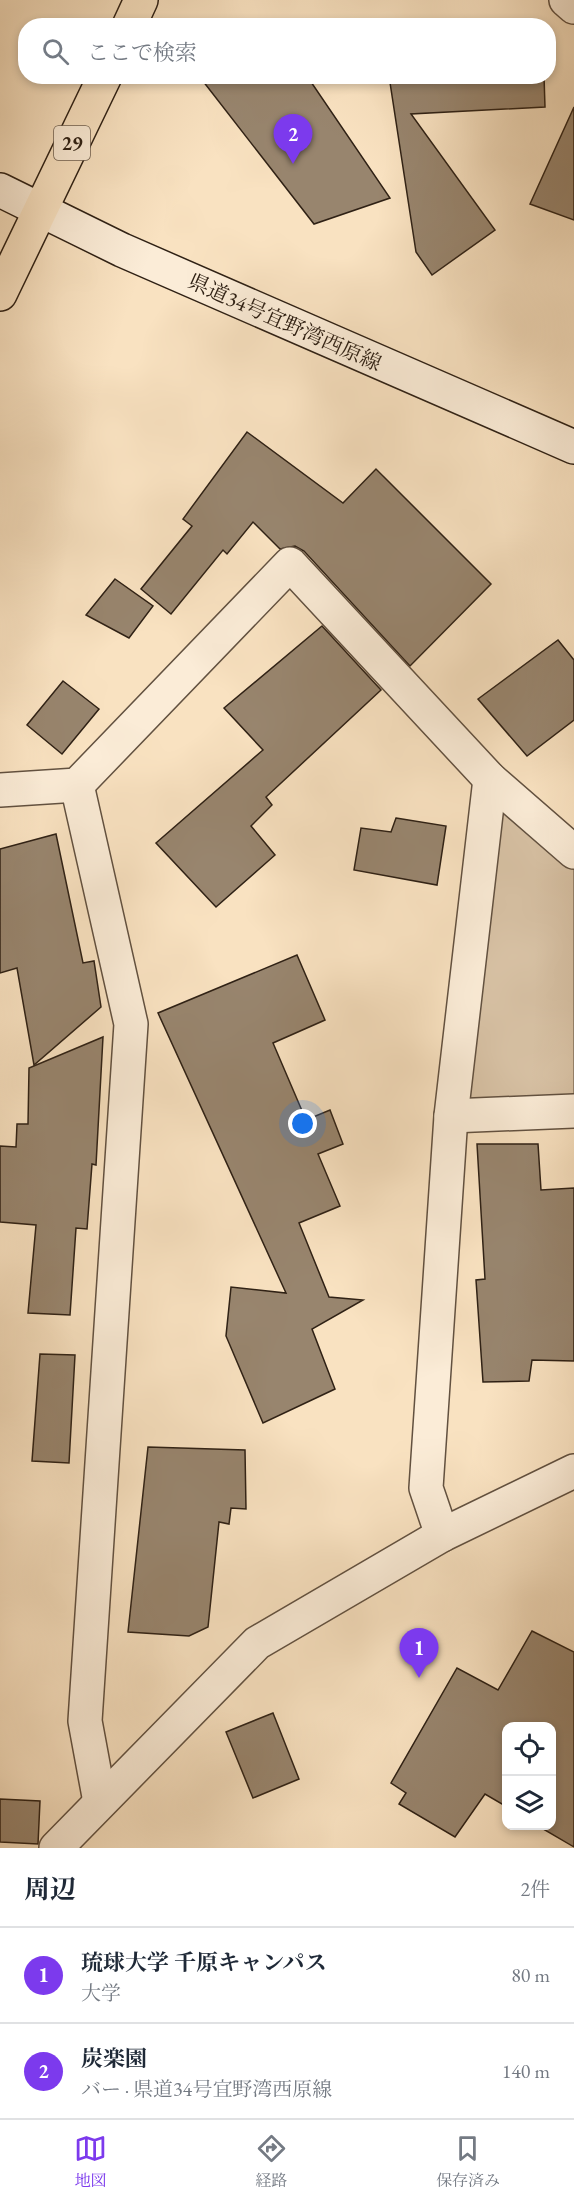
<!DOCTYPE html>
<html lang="ja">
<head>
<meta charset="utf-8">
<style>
	body { margin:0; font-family:"EB Garamond","Noto Serif JP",serif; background:#f2f2f3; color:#1f2937 }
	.controls { position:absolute; right:18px; bottom:18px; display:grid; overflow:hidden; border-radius:12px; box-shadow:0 3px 9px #0003 }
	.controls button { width:54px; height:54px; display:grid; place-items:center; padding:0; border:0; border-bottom:2px solid #e0e1e3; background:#fff; color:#1f2937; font:30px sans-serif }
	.you { position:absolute; left:303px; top:1124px; width:21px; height:21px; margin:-15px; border:4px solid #fff; border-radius:50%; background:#1a73e8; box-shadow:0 0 0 9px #1a73e833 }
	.badge { display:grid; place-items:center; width:39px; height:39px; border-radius:50%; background:#7c3aed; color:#fff; font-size:20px; font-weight:700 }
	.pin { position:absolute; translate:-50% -50px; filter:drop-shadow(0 2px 3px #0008) }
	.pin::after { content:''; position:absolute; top:32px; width:21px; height:18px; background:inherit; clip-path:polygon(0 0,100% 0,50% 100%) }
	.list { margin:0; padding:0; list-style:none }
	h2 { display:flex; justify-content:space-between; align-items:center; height:78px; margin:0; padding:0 24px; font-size:26px }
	h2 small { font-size:20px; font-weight:400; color:#747a83 }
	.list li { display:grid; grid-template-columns:39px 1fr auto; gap:18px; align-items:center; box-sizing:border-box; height:96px; padding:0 24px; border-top:2px solid #e0e1e3 }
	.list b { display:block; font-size:22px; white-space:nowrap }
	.list p { margin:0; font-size:20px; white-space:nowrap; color:#747a83 }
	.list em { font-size:20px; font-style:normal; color:#747a83 }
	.icon { flex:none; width:33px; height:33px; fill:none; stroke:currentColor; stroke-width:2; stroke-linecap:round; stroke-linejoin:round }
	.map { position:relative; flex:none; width:574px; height:1848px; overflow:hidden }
	.search { position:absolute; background:#fff; box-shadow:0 3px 9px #0003; left:18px; right:18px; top:18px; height:66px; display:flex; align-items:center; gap:15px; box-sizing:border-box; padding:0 21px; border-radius:24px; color:#747a83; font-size:22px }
	.sheet { height:270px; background:#fff }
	nav { display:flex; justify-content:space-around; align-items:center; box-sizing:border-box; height:84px; border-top:2px solid #e0e1e3; background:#fff; font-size:16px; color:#747a83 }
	nav a { display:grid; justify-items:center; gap:3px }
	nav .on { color:#7c3aed }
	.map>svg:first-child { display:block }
	.green { fill:#d7c1a4; stroke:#83715c; stroke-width:1.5 }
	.building { fill:#98856e; stroke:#2f2115; stroke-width:1.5 }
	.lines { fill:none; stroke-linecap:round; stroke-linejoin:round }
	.minor-casing { stroke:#625140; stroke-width:36 }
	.secondary-casing { stroke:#2f2115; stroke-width:36 }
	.primary-casing { stroke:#2f2115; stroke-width:36 }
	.minor { stroke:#fbecd7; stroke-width:33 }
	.secondary { stroke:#fbecd7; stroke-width:33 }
	.primary { stroke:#f9e2c1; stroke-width:33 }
	.labels { text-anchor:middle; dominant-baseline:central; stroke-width:4.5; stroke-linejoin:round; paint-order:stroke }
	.shield { fill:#fbecd7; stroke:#6c5e4f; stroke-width:1.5 }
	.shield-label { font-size:20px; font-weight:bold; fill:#2f2115 }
	.street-label { font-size:21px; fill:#2f2115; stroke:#fbecd7 }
</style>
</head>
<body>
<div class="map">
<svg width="574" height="1848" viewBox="0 0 574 1848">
	<rect width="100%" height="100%" fill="#f9e2c1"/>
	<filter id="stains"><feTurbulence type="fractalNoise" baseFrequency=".00333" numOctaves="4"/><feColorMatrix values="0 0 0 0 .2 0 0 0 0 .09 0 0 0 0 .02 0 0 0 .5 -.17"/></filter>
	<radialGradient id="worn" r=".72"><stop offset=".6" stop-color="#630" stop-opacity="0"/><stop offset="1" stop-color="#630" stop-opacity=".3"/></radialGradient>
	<!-- green -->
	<path class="green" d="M 490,779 L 574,852 L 574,1111 L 451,1116 Z"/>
	<!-- building -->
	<g class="building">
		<path d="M 199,76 L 307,76 L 390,198 L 314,224 Z"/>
		<path d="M 389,76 L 544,76 L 545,107 L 411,114 L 495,230 L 432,275 L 416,252 Z"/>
		<path d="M 574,107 L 574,220 L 530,204 Z"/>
		<path d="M 247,432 L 343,503 L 376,469 L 491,584 L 410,666 L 304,551 L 295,546 L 280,549 L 253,522 L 227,554 L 223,550 L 171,614 L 141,589 L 192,526 L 183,519 Z"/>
		<path d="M 115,579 L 153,606 L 129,638 L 86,615 Z"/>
		<path d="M 322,626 L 381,690 L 266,797 L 272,805 L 251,826 L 275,855 L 216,907 L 156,843 L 263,750 L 224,708 Z"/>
		<path d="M 558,640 L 574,660 L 574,720 L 527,756 L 478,699 Z"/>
		<path d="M 63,681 L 99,709 L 62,754 L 27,725 Z"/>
		<path d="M 396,818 L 446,826 L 437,885 L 354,870 L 361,828 L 391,832 Z"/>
		<path d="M 56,834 L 83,963 L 94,961 L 101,1007 L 34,1065 L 17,968 L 0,973 L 0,849 Z"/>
		<path d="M 297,955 L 325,1020 L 273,1043 L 306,1120 L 330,1110 L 343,1144 L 318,1154 L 340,1206 L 299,1223 L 329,1297 L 363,1300 L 312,1329 L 335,1389 L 263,1423 L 226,1336 L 231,1287 L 286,1293 L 158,1013 Z"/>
		<path d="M 103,1037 L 96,1165 L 92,1164 L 87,1229 L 76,1228 L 70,1315 L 28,1313 L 36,1225 L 0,1222 L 0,1146 L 16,1147 L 17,1124 L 28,1124 L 29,1068 Z"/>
		<path d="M 477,1144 L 538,1144 L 541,1190 L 574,1188 L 574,1361 L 532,1360 L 529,1381 L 483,1382 L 476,1280 L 485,1279 Z"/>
		<path d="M 40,1354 L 75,1355 L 69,1463 L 32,1461 Z"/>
		<path d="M 148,1447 L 245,1450 L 246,1509 L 231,1508 L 229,1524 L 219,1522 L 208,1627 L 189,1636 L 128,1632 Z"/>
		<path d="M 532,1631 L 574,1652 L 574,1847 L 538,1826 L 552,1826 L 552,1726 L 507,1726 L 507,1807 L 485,1794 L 455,1837 L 399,1804 L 406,1793 L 391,1783 L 457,1668 L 498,1690 Z"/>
		<path d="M 273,1713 L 299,1779 L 253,1798 L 226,1732 Z"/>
		<path d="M 0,1799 L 40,1801 L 38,1844 L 0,1842 Z"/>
	</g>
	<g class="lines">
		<!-- minor casing -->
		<g class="minor-casing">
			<g id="minor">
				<path d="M 566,0 L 574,7"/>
				<path d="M 77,785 L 131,1024 L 85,1721 L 100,1802"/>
				<path d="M 0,790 L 77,785 L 290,564 L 490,779 L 574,852"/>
				<path d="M 451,1116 L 574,1111"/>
				<path d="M 442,1535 L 426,1488 L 451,1116 L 490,779"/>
				<path d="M 56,1848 L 257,1643 L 442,1535 L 574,1471"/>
			</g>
		</g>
		<!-- secondary casing -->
		<g class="secondary-casing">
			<path id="secondary" d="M 0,190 L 122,250 L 574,447"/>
		</g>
		<!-- primary casing -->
		<g class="primary-casing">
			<g id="primary">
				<path d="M 129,26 L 141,0"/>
				<path d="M 0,294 L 105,76"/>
			</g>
		</g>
		<!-- minor -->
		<use href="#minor" class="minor"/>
		<!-- secondary -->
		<use href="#secondary" class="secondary"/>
		<!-- primary -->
		<use href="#primary" class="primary"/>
	</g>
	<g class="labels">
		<!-- shield labels -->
		<rect class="shield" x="54" y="126" width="36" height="34" rx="4.5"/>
		<g class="shield-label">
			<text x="72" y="143">29</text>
		</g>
		<!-- street labels -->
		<g class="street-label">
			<text transform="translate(285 322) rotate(24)">県道34号宜野湾西原線</text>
		</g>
	</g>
	<rect width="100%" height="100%" filter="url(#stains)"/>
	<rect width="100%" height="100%" fill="url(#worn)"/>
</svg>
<div class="controls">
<button><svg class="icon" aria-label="locate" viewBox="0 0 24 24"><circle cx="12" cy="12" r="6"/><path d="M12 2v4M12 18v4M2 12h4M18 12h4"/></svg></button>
<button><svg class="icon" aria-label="layers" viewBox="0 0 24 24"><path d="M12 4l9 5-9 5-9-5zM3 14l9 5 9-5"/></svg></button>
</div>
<div class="you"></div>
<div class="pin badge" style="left:419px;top:1678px">1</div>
<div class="pin badge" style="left:293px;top:164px">2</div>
<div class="search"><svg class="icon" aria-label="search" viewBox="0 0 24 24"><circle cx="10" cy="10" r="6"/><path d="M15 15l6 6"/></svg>ここで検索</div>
</div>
<section class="sheet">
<h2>周辺<small>2件</small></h2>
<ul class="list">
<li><span class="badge">1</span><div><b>琉球大学 千原キャンパス</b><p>大学</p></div><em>80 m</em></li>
<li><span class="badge">2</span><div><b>炭楽園</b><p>バー · 県道34号宜野湾西原線</p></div><em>140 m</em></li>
</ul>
</section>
<nav>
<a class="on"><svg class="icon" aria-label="map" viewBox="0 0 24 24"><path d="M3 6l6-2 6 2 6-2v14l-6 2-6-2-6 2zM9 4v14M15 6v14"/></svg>地図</a>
<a><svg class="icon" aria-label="directions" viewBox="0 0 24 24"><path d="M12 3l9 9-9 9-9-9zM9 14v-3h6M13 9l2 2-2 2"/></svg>経路</a>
<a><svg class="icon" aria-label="saved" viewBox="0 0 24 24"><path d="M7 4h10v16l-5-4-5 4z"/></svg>保存済み</a>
</nav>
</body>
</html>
